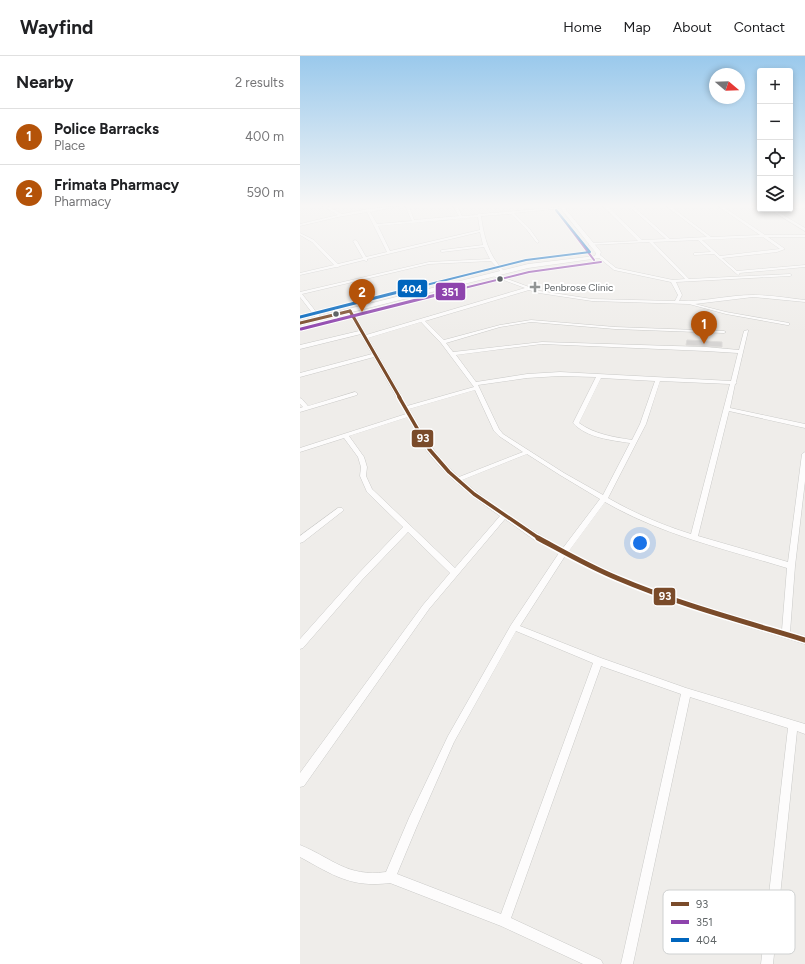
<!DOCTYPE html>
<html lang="en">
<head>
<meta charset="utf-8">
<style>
	body { margin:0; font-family:Figtree,sans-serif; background:#f6f6f6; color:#202124 }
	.controls { position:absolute; right:12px; top:12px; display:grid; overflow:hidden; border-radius:4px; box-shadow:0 2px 6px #0003 }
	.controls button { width:36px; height:36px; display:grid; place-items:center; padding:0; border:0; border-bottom:1px solid #e0e0e0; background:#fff; color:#202124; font:20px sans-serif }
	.compass { position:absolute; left:409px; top:12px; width:36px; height:36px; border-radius:50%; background:#fff; box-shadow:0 2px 6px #0003; rotate:109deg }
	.you { position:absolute; left:340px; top:487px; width:14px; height:14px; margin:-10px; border:3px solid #fff; border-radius:50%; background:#1a73e8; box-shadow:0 0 0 6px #1a73e833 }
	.badge { display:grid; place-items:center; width:26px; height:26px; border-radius:50%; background:#b45309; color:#fff; font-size:13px; font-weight:700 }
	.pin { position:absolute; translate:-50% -33px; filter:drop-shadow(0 1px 2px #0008) }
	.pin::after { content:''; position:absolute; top:21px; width:14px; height:12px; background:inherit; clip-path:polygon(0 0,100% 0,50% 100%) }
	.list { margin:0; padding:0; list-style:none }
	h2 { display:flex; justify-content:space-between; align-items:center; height:52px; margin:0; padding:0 16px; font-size:17px }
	h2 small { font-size:13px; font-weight:400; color:#757577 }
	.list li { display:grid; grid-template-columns:26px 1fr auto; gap:12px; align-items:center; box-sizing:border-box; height:56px; padding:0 16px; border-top:1px solid #e0e0e0 }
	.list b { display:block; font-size:15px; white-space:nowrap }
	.list p { margin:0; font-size:13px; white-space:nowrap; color:#757577 }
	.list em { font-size:13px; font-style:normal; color:#757577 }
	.icon { flex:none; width:22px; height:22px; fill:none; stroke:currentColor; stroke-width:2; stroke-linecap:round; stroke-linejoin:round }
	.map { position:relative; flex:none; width:505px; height:908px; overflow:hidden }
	header { display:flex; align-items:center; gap:24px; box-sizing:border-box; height:56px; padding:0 20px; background:#fff; border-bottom:1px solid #e0e0e0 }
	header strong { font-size:19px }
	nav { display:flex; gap:22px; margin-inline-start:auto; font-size:14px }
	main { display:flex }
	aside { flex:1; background:#fff }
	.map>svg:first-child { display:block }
	.building { fill:#d6d4d3; stroke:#dedcda }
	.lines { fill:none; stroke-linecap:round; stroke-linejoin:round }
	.street-casing { stroke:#cacac8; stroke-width:1 }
	.secondary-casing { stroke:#cbcbca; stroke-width:1 }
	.street { fill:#fdfcfc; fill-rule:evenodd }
	.secondary { fill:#fdfcfc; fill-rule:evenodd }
	.bus-1-far2-casing { stroke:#fff; stroke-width:5 }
	.bus-1-far1-casing { stroke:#fff; stroke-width:6 }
	.bus-1-casing { stroke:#fff; stroke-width:8 }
	.bus-2-far1-casing { stroke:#fff; stroke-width:3.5 }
	.bus-2-casing { stroke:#fff; stroke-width:5 }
	.bus-3-far1-casing { stroke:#fff; stroke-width:3.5 }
	.bus-3-casing { stroke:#fff; stroke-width:5 }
	.bus-1-far2 { stroke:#7a4b2a; stroke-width:3 }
	.bus-1-far1 { stroke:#7a4b2a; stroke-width:3.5 }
	.bus-1 { stroke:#7a4b2a; stroke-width:5 }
	.bus-2-far1 { stroke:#8e44ad; stroke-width:2 }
	.bus-2 { stroke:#8e44ad; stroke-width:3 }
	.bus-3-far1 { stroke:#0065bd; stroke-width:2 }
	.bus-3 { stroke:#0065bd; stroke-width:3 }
	.bus-dot { fill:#606567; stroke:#fff; stroke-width:1.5 }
	.poi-dot { fill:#929595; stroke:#fff; stroke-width:1.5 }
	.labels { text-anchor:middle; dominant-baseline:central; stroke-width:4; stroke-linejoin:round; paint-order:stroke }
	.far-poi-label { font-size:10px; fill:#606567; stroke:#fff; text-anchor:start }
	.key { fill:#fff; stroke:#cfd1d1; stroke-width:1 }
	.key-label { font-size:11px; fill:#606567 }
	.line-badge { stroke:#fff; stroke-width:1.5 }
	.badge-label { font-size:11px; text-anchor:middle; font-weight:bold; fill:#fff }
</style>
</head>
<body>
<header>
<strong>Wayfind</strong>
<nav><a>Home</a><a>Map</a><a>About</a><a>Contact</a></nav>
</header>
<main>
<aside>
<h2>Nearby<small>2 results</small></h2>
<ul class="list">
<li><span class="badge">1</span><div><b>Police Barracks</b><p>Place</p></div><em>400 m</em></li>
<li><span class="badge">2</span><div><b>Frimata Pharmacy</b><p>Pharmacy</p></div><em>590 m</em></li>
</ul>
</aside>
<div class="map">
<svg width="505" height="908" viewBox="0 0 505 908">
	<rect width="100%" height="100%" fill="#efedea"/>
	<!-- building -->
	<path class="building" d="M 387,284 L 422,286 L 422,291 L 386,289 Z"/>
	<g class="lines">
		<!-- street casing -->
		<g class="street-casing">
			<g id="street">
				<path d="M 23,150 L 27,150 L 42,158 L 68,153 L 99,150 L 70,156 L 77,168 L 112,165 L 105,150 L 109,150 L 114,164 L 159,160 L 153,150 L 157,150 L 162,160 L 177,159 L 179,157 L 181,158 L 262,151 L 264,152 L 214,157 L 229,172 L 239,186 L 237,187 L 227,174 L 211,158 L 181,160 C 184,182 189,200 204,215 L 204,217 L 202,217 L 191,205 L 129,208 L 2,238 L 21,262 L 19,263 L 17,263 L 0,241 L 0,236 L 129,206 L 190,203 L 184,191 L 142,196 L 140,195 L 142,194 L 183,189 L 180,176 L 67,203 L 67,205 L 66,205 L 64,204 L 40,210 L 38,211 L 36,211 L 0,219 L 0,217 L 34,209 L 12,186 L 0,179 L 0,177 L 14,184 L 38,208 L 63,202 L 53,185 L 55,184 L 57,185 L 66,201 L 87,196 L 67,156 L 38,161 L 0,170 L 0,168 L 38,159 ZM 178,161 L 180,174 L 90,195 L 78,170 Z"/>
				<path d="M 303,150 L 307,150 L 342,184 L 366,183 L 329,150 L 333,150 L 370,183 L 407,181 L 366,150 L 370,150 L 411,181 L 460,179 L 418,150 L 422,150 L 465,179 L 505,179 L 505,181 L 468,181 L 485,193 L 477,196 L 422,202 L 437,215 L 505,209 L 505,211 L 439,217 L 440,218 L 438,219 L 414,198 L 394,199 L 394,197 L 395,197 L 411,196 L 398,184 L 353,186 L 389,223 L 490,218 L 492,219 L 490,220 L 376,226 L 382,239 L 379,245 C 404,246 428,239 453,239 C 470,239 488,242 505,244 L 505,246 L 453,241 L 395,248 L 426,256 L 489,267 L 489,269 L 487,269 L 426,258 L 389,248 L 292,245 L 239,237 L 229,234 L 125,265 L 144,284 L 200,269 L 231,264 L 315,271 L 424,275 L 426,276 L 424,277 L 315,273 L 231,266 L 200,271 L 146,287 L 153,296 L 242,286 L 406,291 L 439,294 L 444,275 L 448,274 L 448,275 L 436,326 L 437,327 L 435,328 L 430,352 L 505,368 L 505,372 L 429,355 L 398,480 L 488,506 L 502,398 L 505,396 L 505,425 L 495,510 L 490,576 L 505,580 L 505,588 C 424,563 340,541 265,500 L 220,570 L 301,602 L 386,632 L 505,668 L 505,678 L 497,675 L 473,908 L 461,908 L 488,672 L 390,641 L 333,908 L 321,908 L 381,638 L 301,610 L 211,862 L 301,904 L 303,908 L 283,908 L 201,870 L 90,827 C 51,832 33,819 0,801 L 0,789 C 34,803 46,821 86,816 L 109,762 L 148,680 L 211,569 L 259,497 L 233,483 L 205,463 L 129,553 L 4,730 L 0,731 L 0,717 L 123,549 L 150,517 L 108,476 L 62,524 L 3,592 L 0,593 L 0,583 L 56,520 L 103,471 L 67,436 L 60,420 L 61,411 L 58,401 L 44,382 L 0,396 L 0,392 L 106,358 L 74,301 L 0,321 L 0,317 L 72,298 L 61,278 L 0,293 L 0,289 L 59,275 L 48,255 L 48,254 L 52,254 L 66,279 L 225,232 L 193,220 L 192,219 L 194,218 L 240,235 L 292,243 L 375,245 L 378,239 L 371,226 L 314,214 L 298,201 L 298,199 L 300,199 L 316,212 L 373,224 L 385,223 L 349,186 L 289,189 L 289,187 L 290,187 L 338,185 ZM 463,181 L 480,193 L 420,200 L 402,184 ZM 121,266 L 141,287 L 174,331 L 107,350 L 68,282 ZM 242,288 L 406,295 L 438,297 L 431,325 L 260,316 L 227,318 L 176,326 L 156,299 ZM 260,320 L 296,321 L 273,367 C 287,382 311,384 330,387 L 303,439 L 264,417 L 203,378 L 199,373 L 178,329 L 227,322 ZM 301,322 L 355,325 L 340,368 L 332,384 C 313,381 294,378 279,367 ZM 360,325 L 430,328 L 391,478 C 362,469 334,457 308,442 L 346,368 ZM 175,334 L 194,375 L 199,380 L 223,396 L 159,421 C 135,401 124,379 109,353 ZM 108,361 C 114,372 119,384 126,394 C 146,421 173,441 200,460 L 155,512 L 72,433 L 66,420 L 67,411 L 64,401 L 49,380 ZM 227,398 L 260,419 L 300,443 L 263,492 C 228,473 193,451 162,424 ZM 305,446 C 362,479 425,493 487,512 L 482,574 C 409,552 336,532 269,495 ZM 216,575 L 293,607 L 201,858 L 97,818 L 117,770 L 154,686 Z"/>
				<path d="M 469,153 L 473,153 L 505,172 L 505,175 Z"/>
				<path d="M 55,336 L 57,337 L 57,339 L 0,356 L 0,352 L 3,351 L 0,348 L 0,342 L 2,343 L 8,350 Z"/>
				<path d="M 38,452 L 42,452 L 44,454 L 3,486 L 0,487 L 0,480 Z"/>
			</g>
		</g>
		<!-- secondary casing -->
		<g class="secondary-casing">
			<path id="secondary" d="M 259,150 L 263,150 L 301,196 L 299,202 L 228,212 L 0,269 L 0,265 L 228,208 L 295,200 L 296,197 Z"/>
		</g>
		<!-- street -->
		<use href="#street" class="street"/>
		<!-- secondary -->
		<use href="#secondary" class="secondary"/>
		<!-- bus-1-far2 casing -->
		<g class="bus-1-far2-casing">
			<g id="bus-1-far2">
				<path d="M 50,255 L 100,342"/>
				<path d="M 0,267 L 50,255"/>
			</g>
		</g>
		<!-- bus-1-far1 casing -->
		<g class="bus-1-far1-casing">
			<path id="bus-1-far1" d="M 99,341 L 129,393 L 149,416 L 174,438 L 240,483"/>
		</g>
		<!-- bus-1 casing -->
		<g class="bus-1-casing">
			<path id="bus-1" d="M 238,482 C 264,496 290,511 317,522 C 378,548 442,565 505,584"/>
		</g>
		<!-- bus-2-far1 casing -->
		<g class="bus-2-far1-casing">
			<g id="bus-2-far1">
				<path d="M 256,154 L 294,204"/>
				<path d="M 160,233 L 229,216 L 301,206"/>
			</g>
		</g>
		<!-- bus-2 casing -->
		<g class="bus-2-casing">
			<path id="bus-2" d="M 1,273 L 164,232"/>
		</g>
		<!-- bus-3-far1 casing -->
		<g class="bus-3-far1-casing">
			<path id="bus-3-far1" d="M 110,233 L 226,204 L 290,196 L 256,154"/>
		</g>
		<!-- bus-3 casing -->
		<g class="bus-3-casing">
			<path id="bus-3" d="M 0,261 L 114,232"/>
		</g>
		<!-- bus-1-far2 -->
		<use href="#bus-1-far2" class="bus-1-far2"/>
		<!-- bus-1-far1 -->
		<use href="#bus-1-far1" class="bus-1-far1"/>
		<!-- bus-1 -->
		<use href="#bus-1" class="bus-1"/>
		<!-- bus-2-far1 -->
		<use href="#bus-2-far1" class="bus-2-far1"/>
		<!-- bus-2 -->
		<use href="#bus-2" class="bus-2"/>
		<!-- bus-3-far1 -->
		<use href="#bus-3-far1" class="bus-3-far1"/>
		<!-- bus-3 -->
		<use href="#bus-3" class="bus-3"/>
	</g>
	<!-- sky -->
	<linearGradient id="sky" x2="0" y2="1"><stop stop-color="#9ac9ec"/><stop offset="0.54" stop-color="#f8f7f6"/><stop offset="1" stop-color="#f8f7f6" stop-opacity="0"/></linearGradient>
	<rect width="505" height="277" fill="url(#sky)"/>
	<!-- markers -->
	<g class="bus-dot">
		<circle cx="200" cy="223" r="3.5"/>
		<circle cx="36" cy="258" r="3.5"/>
	</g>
	<path class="poi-dot" d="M233 225h4v4h4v4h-4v4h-4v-4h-4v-4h4z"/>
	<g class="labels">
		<!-- far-poi labels -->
		<g class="far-poi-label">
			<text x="244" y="231">Penbrose Clinic</text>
		</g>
	</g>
	<!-- legend -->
	<rect x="363" y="834" width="132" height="64" rx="6" class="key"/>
	<rect x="371" y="846" width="18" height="4" fill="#7a4b2a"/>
	<rect x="371" y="864" width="18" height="4" fill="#8e44ad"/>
	<rect x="371" y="882" width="18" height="4" fill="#0065bd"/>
	<g class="key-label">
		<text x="396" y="852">93</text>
		<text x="396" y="870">351</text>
		<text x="396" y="888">404</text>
	</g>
	<g class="line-badge">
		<rect x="97" y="223" width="31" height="19" rx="4" fill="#0065bd"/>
		<rect x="135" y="226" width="31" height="19" rx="4" fill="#8e44ad"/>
		<rect x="111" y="373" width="23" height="19" rx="4" fill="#7a4b2a"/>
		<rect x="353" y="531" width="23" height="19" rx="4" fill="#7a4b2a"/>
	</g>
	<g class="badge-label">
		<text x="112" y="237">404</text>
		<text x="150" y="240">351</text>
		<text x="123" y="386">93</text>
		<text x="365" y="544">93</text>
	</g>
</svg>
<div class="controls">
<button>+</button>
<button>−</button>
<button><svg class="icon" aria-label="locate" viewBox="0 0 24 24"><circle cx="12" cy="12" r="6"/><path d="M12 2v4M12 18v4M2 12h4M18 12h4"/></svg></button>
<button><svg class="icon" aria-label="layers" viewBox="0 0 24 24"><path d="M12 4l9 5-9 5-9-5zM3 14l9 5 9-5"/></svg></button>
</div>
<svg class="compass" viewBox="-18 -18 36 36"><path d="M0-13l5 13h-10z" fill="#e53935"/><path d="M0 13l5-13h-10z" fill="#757577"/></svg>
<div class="you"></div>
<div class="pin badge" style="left:404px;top:288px">1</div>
<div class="pin badge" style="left:62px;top:256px">2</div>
</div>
</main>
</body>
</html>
